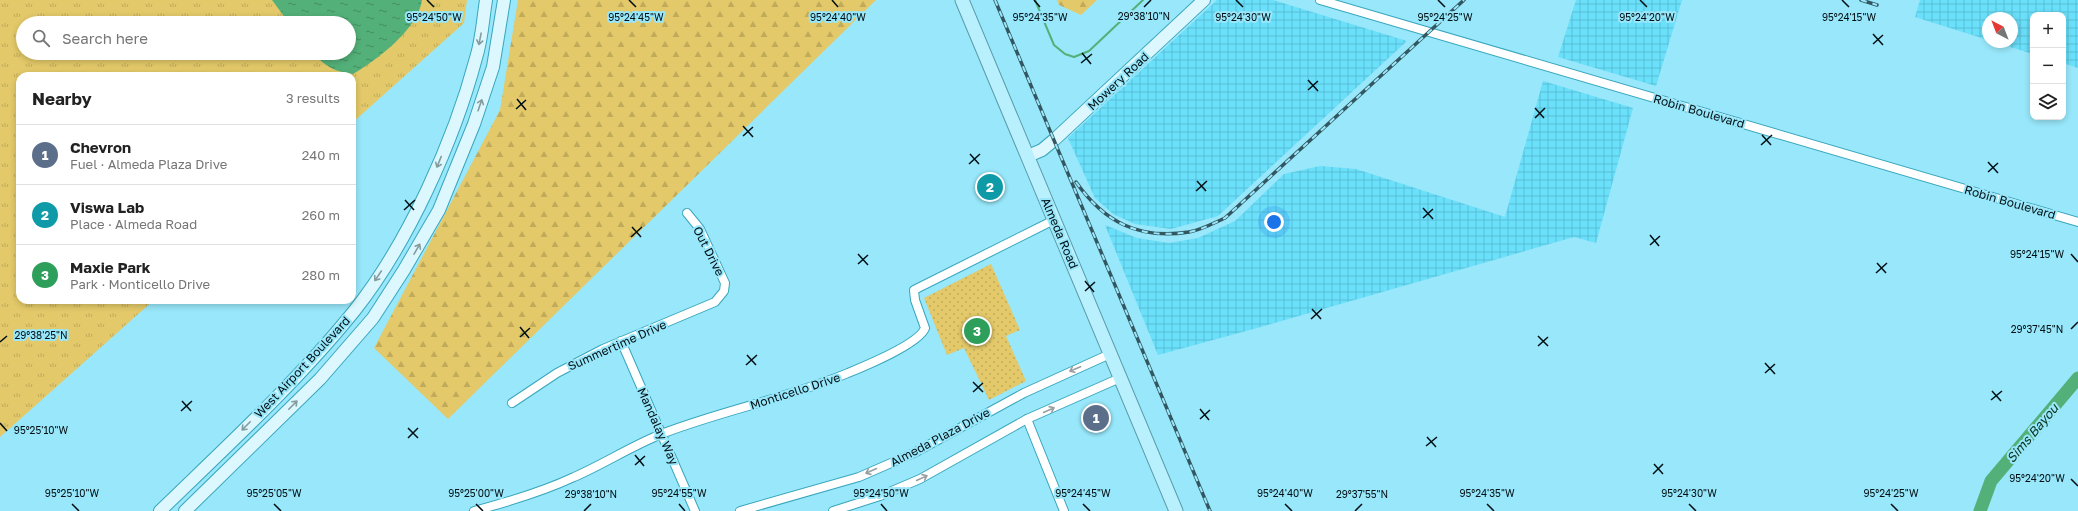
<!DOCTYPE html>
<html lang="en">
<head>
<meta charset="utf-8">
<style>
	body { margin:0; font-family:"Golos Text",sans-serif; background:#f6f6f6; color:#222 }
	.controls { position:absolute; right:12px; top:12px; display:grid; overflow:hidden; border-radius:8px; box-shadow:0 2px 6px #0003 }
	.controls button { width:36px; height:36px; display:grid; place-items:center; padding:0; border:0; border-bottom:1px solid #e0e0e0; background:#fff; color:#222; font:20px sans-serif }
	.compass { position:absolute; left:1982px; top:12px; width:36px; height:36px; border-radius:50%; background:#fff; box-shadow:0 2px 6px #0003; rotate:318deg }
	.you { position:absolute; left:1274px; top:222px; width:14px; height:14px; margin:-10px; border:3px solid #fff; border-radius:50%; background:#1a73e8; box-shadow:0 0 0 6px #1a73e833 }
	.badge { display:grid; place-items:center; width:26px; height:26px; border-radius:50%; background:#d93025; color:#fff; font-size:13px; font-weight:700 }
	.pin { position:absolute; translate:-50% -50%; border:2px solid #fff; box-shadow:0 1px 4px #0006 }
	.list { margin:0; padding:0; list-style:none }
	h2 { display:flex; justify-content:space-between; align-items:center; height:52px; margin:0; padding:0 16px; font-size:17px }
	h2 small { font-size:13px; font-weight:400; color:#767676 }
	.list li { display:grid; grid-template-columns:26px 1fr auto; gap:12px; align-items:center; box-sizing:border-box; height:60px; padding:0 16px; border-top:1px solid #e0e0e0 }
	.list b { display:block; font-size:15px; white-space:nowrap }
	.list p { margin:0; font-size:13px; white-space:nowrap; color:#767676 }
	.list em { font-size:13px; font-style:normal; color:#767676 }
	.icon { flex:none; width:22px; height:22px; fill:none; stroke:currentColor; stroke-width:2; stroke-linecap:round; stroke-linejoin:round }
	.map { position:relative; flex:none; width:2078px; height:511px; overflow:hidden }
	.search { position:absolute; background:#fff; box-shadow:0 2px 6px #0003; left:16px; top:16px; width:340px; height:44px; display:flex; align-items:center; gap:10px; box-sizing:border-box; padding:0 14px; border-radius:22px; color:#767676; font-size:15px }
	.panel { position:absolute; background:#fff; box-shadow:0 2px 6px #0003; left:16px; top:72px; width:340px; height:232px; border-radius:12px }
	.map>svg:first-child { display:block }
	.industrial { fill:url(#industrial-grid) }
	.grass { fill:url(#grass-tufts); fill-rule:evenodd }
	.forest { fill:url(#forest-firs) }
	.park { fill:url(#park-dots) }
	.water { fill:url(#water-ripples) }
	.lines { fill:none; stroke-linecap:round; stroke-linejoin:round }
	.stream { stroke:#53b078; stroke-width:2 }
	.river { stroke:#53b078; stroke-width:13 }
	.street-casing { stroke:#38a6bd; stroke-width:10 }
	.secondary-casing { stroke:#38a6bd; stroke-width:14 }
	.primary-casing { stroke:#5a9baa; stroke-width:15 }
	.street { stroke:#fff; stroke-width:8 }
	.secondary { stroke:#dcf8fe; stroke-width:12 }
	.primary { stroke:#b9f0fd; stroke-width:13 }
	.rail-casing { stroke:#335761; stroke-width:3.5 }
	.rail { stroke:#98e7fa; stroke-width:2; stroke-dasharray:6; stroke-linecap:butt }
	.oneway { stroke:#849ba0 }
	.oneway2 { stroke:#999fa1 }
	.ticks { fill:none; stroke:#000f14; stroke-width:1.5 }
	.labels { text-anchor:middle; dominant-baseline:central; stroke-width:4; stroke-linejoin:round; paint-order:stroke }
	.street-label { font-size:12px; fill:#000f14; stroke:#98e7fa }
	.water-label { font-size:13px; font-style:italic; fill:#09321b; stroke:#98e7fa }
	.ticks-label { font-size:10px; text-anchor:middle; fill:#000f14; stroke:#98e7fa; stroke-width:4; stroke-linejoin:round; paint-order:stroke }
</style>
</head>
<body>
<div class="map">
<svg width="2078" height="511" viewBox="0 0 2078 511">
	<defs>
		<pattern id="industrial-grid" width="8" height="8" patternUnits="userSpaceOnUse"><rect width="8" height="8" fill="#6ae0fb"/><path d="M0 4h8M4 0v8" fill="none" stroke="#5abfd6"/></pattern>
		<pattern id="grass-tufts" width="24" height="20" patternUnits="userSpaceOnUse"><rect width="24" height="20" fill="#e3c969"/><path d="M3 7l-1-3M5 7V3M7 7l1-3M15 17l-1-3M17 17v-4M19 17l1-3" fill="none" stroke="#c1ab5a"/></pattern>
		<pattern id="forest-firs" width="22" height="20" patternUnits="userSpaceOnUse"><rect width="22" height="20" fill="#e3c969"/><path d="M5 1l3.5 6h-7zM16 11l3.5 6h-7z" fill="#c1ab5a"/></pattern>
		<pattern id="park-dots" width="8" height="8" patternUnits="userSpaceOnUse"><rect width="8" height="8" fill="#e3c969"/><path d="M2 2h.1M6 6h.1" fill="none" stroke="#c1ab5a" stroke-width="1.8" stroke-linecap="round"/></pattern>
		<pattern id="water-ripples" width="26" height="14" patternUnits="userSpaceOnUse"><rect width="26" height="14" fill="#53b078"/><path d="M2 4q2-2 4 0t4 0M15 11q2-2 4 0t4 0" fill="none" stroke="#428e61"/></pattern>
	</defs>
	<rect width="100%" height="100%" fill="#98e7fa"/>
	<!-- industrial -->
	<g class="industrial">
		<path d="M 1217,0 L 1273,0 L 1407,41 L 1218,216 L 1171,229 L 1135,224 L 1113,214 L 1095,198 L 1068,138 Z"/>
		<path d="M 1576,0 L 1682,0 L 1656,86 L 1558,57 Z"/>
		<path d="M 1920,0 L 2078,0 L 2078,68 L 2063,63 L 2063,15 L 2033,15 L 2033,54 L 1994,42 L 2012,42 L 2012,18 L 1988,18 L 1988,40 L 1915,17 Z"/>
		<path d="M 1543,81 L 1633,108 L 1596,243 L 1574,237 L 1257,328 L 1158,355 L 1105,225 L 1137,238 L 1169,243 L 1198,238 L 1235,221 L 1284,174 L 1320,166 L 1356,169 L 1505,217 Z"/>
	</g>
	<!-- grass -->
	<path class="grass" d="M 0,0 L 467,0 L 464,23 L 352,123 L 352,76 L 20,76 L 20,300 L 154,300 L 0,437 ZM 23,23 L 349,23 L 349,53 L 23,53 Z"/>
	<!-- forest -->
	<g class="forest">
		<path d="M 518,0 L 876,0 L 448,419 L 374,348 L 500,110 Z"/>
		<path d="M 1057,0 L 1097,0 L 1081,15 L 1059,5 Z"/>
	</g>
	<!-- park -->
	<path class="park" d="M 991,264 L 1020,330 L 1006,336 L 1026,381 L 989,400 L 964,348 L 947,355 L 924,298 Z"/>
	<!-- water -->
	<path class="water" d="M 272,0 L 422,0 C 418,29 377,60 353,74 C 336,72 325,67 314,53 L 349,53 L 349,23 L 289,23 Z"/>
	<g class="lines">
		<!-- stream -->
		<path class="stream" d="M 1035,0 L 1054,45 L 1065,54 L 1074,57 L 1089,51 L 1143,0"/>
		<!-- river -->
		<path class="river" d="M 1980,511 L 1991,481 L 2078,378"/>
		<!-- street casing -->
		<g class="street-casing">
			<g id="street">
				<path d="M 1320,0 L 2078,222"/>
				<path d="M 621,341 L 695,511"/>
				<path d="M 512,403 L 557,373 L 603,349 L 715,302 L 724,291 L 725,283 L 700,229 L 687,213"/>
				<path d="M 1027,419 L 1064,511"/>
				<path d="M 474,511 C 508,502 542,492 574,477 C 604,464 633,445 664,433 C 724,410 788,398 848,373 C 865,366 919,344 925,328 L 915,300 L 914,290 L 1054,220"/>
				<path d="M 740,511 L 859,477 L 914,453 L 1024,393 L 1110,354"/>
				<path d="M 833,511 L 880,496 L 920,479 L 1027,419 L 1120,378"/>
			</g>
		</g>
		<!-- secondary casing -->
		<g class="secondary-casing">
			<g id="secondary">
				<path d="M 1028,156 L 1042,150 L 1054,140 L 1204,0"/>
				<path d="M 160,511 C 227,446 297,382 355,310 C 408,243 454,141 476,58 C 482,39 483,19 486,0"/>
				<path d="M 185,511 L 320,379 L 373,318 L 404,270 L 439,210 L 474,124 L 493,67 L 504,0"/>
			</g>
		</g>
		<!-- primary casing -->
		<g class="primary-casing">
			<path id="primary" d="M 962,0 L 1176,511"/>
		</g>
		<!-- street -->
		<use href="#street" class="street"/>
		<!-- secondary -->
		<use href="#secondary" class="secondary"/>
		<!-- primary -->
		<use href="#primary" class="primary"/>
		<!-- rail casing -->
		<g class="rail-casing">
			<g id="rail">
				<path d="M 995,0 L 1210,511"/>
				<path d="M 1861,0 L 1877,5"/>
				<path d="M 1076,182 C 1104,222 1139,240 1189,232 C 1201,230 1214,223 1225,218 L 1464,0"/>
			</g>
		</g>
		<!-- rail -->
		<use href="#rail" class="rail"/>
	</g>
	<!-- one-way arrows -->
	<defs><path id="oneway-shaft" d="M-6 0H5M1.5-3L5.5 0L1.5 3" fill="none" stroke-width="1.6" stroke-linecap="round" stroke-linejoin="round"/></defs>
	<g class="oneway">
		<use href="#oneway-shaft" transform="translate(480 39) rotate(101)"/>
		<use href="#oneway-shaft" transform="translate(480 105) rotate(-71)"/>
		<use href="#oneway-shaft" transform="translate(439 162) rotate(112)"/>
		<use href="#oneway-shaft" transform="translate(417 249) rotate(-60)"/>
		<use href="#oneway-shaft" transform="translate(378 276) rotate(124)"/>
		<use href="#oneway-shaft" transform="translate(293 405) rotate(-45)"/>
		<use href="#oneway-shaft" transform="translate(246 426) rotate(135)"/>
	</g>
	<g class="oneway2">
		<use href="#oneway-shaft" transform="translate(1075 369) rotate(157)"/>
		<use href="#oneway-shaft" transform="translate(1049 410) rotate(-24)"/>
		<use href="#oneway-shaft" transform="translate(871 471) rotate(156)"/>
		<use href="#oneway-shaft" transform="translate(922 478) rotate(-25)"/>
	</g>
	<!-- ticks -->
	<path class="ticks" d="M 427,0 L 434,7M 629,0 L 636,7M 832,0 L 838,7M 1034,0 L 1040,7M 1236,0 L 1243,7M 1438,0 L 1445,7M 1640,0 L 1647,7M 1842,0 L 1849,7M 1144,7 L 1151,0M 1873,34 L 1883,45M 1873,44 L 1883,35M 1082,53 L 1091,64M 1081,63 L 1092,54M 1308,80 L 1318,91M 1308,90 L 1318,81M 517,99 L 526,110M 1535,108 L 1544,118M 516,109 L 526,100M 1535,118 L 1545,108M 743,126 L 753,137M 1762,135 L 1771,145M 743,136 L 753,127M 1761,145 L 1772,135M 970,154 L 979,164M 1988,162 L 1998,173M 969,164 L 980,154M 1988,172 L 1998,163M 1197,181 L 1206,191M 1196,191 L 1207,181M 405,200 L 414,210M 1423,208 L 1433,219M 404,210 L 415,200M 1423,218 L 1433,209M 632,227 L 641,237M 1650,235 L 1659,246M 631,237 L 642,227M 1650,245 L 1660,236M 858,254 L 868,265M 2071,254 L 2078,262M 1877,263 L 1886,273M 858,264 L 868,255M 1876,273 L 1887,263M 1085,281 L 1094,292M 1085,291 L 1095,282M 1312,309 L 1321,319M 1311,319 L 1322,309M 520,327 L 529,338M 2071,329 L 2078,322M 1538,336 L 1548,346M 520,337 L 530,328M 0,342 L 7,336M 1538,346 L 1548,337M 747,355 L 756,365M 1765,363 L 1775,374M 746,365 L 757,355M 1765,373 L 1775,364M 973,382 L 983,392M 1992,391 L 2001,401M 973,392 L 983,383M 1991,400 L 2002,391M 182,401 L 191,411M 1200,409 L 1209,420M 181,411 L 192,401M 1200,419 L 1210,410M 0,423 L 7,431M 408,428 L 418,438M 1427,437 L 1436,447M 408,438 L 418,428M 1426,446 L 1437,437M 635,455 L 644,466M 1654,464 L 1663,474M 635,465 L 645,456M 1653,474 L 1663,464M 2071,479 L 2078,486M 72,504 L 79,511M 274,504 L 281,511M 476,504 L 483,511M 679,504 L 685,511M 881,504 L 887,511M 1083,504 L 1090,511M 1285,504 L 1292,511M 1487,504 L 1494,511M 1689,504 L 1696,511M 1891,504 L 1898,511M 584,511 L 591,504M 1355,511 L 1362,504"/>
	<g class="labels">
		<!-- street labels -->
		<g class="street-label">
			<text transform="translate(1118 81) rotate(-43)">Mowery Road</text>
			<text transform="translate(1699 111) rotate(16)">Robin Boulevard</text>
			<text transform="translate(2010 202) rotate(16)">Robin Boulevard</text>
			<text transform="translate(1060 233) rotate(67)">Almeda Road</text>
			<text transform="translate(709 251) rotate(63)">Out Drive</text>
			<text transform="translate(617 345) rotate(-24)">Summertime Drive</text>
			<text transform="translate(302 367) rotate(-47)">West Airport Boulevard</text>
			<text transform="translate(795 391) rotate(-18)">Monticello Drive</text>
			<text transform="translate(658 426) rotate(66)">Mandalay Way</text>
			<text transform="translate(940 437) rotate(-28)">Almeda Plaza Drive</text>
		</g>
		<!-- water labels -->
		<g class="water-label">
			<text transform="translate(2032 433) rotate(-50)">Sims Bayou</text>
		</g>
	</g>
	<g class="ticks-label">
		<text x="1144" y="20">29°38'10"N</text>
		<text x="434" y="21">95°24'50"W</text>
		<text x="636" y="21">95°24'45"W</text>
		<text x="838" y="21">95°24'40"W</text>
		<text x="1040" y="21">95°24'35"W</text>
		<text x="1243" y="21">95°24'30"W</text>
		<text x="1445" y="21">95°24'25"W</text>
		<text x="1647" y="21">95°24'20"W</text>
		<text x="1849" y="21">95°24'15"W</text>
		<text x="2037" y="258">95°24'15"W</text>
		<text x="2037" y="333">29°37'45"N</text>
		<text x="41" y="339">29°38'25"N</text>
		<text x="41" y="434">95°25'10"W</text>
		<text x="2037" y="482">95°24'20"W</text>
		<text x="72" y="497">95°25'10"W</text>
		<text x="274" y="497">95°25'05"W</text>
		<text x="476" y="497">95°25'00"W</text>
		<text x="679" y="497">95°24'55"W</text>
		<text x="881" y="497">95°24'50"W</text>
		<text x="1083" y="497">95°24'45"W</text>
		<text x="1285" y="497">95°24'40"W</text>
		<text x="1487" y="497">95°24'35"W</text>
		<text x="1689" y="497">95°24'30"W</text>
		<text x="1891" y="497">95°24'25"W</text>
		<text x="591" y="498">29°38'10"N</text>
		<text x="1362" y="498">29°37'55"N</text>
	</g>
</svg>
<div class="controls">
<button>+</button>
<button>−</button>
<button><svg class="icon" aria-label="layers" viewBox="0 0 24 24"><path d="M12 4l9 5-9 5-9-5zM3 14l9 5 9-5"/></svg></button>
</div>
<svg class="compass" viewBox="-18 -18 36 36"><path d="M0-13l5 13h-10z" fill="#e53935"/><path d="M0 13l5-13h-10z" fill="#767676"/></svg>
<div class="you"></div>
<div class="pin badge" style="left:1096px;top:418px;background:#5c6f8a">1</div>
<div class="pin badge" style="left:990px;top:187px;background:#0f9aa8">2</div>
<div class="pin badge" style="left:977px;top:331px;background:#2e9e5b">3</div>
<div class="search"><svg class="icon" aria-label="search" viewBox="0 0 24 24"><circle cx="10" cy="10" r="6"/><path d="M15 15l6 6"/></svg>Search here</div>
<section class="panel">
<h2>Nearby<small>3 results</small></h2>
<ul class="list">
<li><span class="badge" style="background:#5c6f8a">1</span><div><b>Chevron</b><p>Fuel · Almeda Plaza Drive</p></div><em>240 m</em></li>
<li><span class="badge" style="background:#0f9aa8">2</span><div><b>Viswa Lab</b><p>Place · Almeda Road</p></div><em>260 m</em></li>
<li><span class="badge" style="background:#2e9e5b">3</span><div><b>Maxie Park</b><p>Park · Monticello Drive</p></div><em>280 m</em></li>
</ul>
</section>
</div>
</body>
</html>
